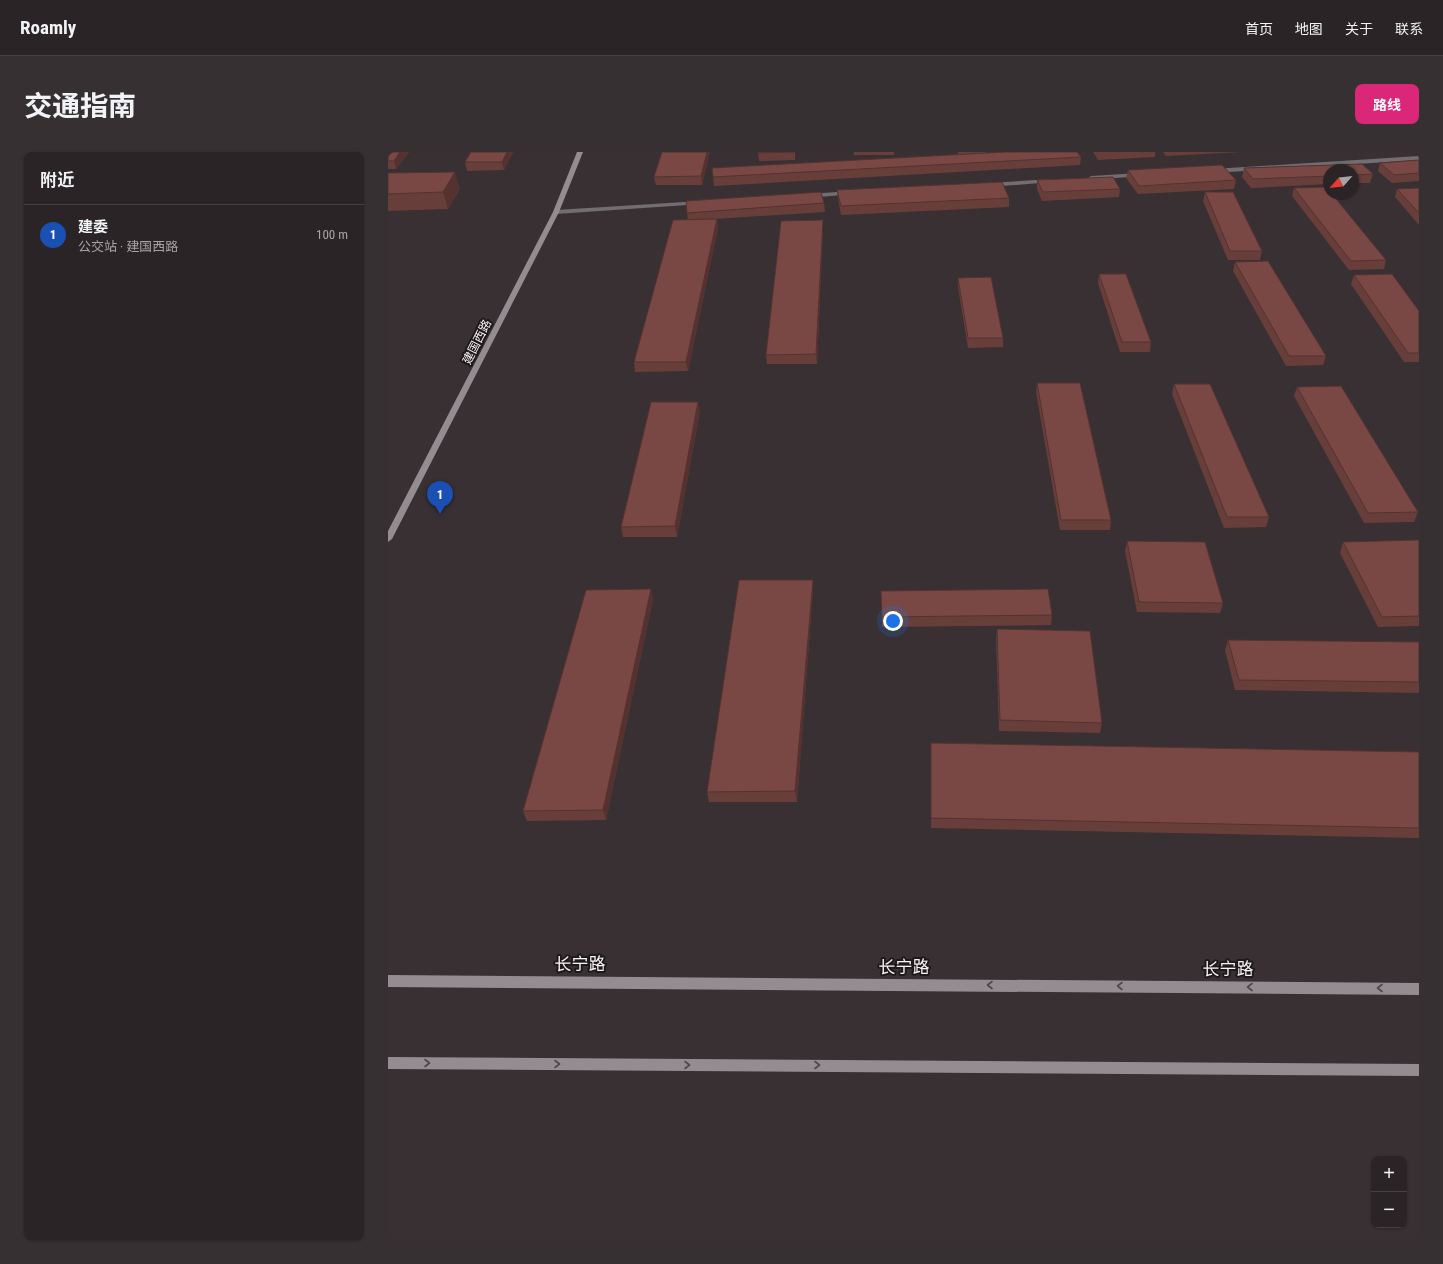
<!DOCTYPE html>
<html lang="zh">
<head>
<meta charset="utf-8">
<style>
	body { margin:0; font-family:"Roboto Condensed","Noto Sans SC",sans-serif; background:#373032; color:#f1f3f6 }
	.controls { position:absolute; right:12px; bottom:12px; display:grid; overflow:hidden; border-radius:8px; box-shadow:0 1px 3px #0004 }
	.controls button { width:36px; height:36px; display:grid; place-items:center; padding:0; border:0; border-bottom:1px solid #474143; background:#2b2426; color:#f1f3f6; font:20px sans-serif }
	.compass { position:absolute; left:935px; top:12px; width:36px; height:36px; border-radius:50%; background:#2b2426; box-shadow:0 1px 3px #0004; rotate:243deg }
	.you { position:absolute; left:505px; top:469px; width:14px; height:14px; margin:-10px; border:3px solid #fff; border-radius:50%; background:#1a73e8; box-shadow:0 0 0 6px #1a73e833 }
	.badge { display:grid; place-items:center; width:26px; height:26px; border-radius:50%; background:#db2777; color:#fff; font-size:13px; font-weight:700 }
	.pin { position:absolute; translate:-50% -33px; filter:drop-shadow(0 1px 2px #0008) }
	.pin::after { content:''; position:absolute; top:21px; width:14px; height:12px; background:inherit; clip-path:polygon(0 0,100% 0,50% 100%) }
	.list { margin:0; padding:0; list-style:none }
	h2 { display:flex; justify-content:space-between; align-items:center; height:52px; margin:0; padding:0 16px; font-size:17px }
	h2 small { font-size:13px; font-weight:400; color:#a6a4a7 }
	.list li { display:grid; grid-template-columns:26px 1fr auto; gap:12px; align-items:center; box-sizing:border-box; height:60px; padding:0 16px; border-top:1px solid #474143 }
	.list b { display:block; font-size:15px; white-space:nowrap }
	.list p { margin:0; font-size:13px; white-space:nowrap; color:#a6a4a7 }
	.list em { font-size:13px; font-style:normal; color:#a6a4a7 }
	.map { position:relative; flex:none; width:1031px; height:1088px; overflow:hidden; border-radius:8px }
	header { display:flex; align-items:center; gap:24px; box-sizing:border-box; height:56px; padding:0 20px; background:#2b2426; border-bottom:1px solid #474143 }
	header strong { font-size:19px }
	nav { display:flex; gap:22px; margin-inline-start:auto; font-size:14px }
	.intro { display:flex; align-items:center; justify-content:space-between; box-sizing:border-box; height:96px; padding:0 24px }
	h1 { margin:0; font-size:28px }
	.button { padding:10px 18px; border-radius:8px; background:#db2777; color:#fff; font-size:14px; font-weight:700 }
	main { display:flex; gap:24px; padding:0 24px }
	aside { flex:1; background:#2b2426; border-radius:8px; box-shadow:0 1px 3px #0004 }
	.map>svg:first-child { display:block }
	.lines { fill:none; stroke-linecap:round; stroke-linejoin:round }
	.minor { fill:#716d70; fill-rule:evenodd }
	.secondary { fill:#938d92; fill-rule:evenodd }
	.wall { fill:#683e3a }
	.shaded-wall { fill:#553230 }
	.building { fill:#794844; stroke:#553230 }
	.oneway { stroke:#4d474a }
	.labels { text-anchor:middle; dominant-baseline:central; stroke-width:4; stroke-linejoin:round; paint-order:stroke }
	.far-street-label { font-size:12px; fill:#f9f2f4; stroke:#1e191a }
	.near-street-label { font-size:17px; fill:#f9f2f4; stroke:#1e191a }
</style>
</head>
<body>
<header>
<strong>Roamly</strong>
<nav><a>首页</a><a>地图</a><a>关于</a><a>联系</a></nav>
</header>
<div class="intro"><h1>交通指南</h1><a class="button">路线</a></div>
<main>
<aside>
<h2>附近<small></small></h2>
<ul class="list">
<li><span class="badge" style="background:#1a4fb4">1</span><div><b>建委</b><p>公交站 · 建国西路</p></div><em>100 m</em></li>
</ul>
</aside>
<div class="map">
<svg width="1031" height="1088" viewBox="0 0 1031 1088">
	<rect width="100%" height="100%" fill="#393033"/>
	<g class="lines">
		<!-- minor -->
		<g class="minor">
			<path d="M 1031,4 L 1031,8 L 825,21 L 822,19 L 825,17 Z"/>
			<path d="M 751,21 L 753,22 L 753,24 L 703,28 L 700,26 L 703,24 Z"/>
			<path d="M 663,27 L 665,28 L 665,30 L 601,35 L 598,33 L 601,31 Z"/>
			<path d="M 463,39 L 465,40 L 465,42 L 421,46 L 418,44 L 421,42 Z"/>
			<path d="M 312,49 L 314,50 L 314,52 L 168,62 L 165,60 L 168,58 Z"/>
		</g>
		<!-- secondary -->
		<g class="secondary">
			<path d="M 189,0 L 195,0 L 171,60 L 4,387 L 0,390 L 0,379 L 165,60 Z"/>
			<path d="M 0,823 L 1031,831 L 1031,843 L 0,835 Z"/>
			<path d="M 0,905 L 1031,912 L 1031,924 L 0,917 Z"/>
		</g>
	</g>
	<!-- wall -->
	<g class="wall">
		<path d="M 0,0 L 21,0 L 8,17 L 0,17 Z"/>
		<path d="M 83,0 L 125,0 L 116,18 L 79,19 L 77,10 Z"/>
		<path d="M 274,0 L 322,0 L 314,33 L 268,33 L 266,25 Z"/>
		<path d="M 370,0 L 407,0 L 407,8 L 371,9 Z"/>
		<rect x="466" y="0" width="40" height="3"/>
		<path d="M 570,0 L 598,0 L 598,1 L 693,5 L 692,13 L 326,34 L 325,25 L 585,2 L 570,2 Z"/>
		<path d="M 705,0 L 767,0 L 767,5 L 710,8 Z"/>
		<path d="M 775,0 L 854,0 L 778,4 Z"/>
		<path d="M 1031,8 L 1031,29 L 1004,31 L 990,19 L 992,11 Z"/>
		<path d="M 974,12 L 985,22 L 982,31 L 965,31 L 965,18 L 941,18 L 941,32 L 863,36 L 854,25 L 856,16 Z"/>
		<path d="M 740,18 L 848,28 L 846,37 L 750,42 L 738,26 Z"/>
		<path d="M 0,21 L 72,37 L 60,57 L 0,59 Z"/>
		<path d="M 649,28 L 732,37 L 731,45 L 654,49 L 649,37 Z"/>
		<path d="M 906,36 L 998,108 L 996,117 L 961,118 L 904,44 Z"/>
		<path d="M 1031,36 L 1031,73 L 1007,45 L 1009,37 Z"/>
		<path d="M 449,38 L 621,46 L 621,55 L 453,63 L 450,46 Z"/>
		<path d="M 817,40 L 874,99 L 872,108 L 840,108 L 815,49 Z"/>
		<path d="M 436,51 L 437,60 L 326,67 L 329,67 L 330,76 L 300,219 L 247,220 L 246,210 L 300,68 L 299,61 Z"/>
		<path d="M 435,77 L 429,212 L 379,212 L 378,203 Z"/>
		<path d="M 847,110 L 938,204 L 935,213 L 898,214 L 845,119 Z"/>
		<path d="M 711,122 L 763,190 L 762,200 L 732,200 L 710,131 Z"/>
		<path d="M 966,123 L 1031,159 L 1031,210 L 1016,210 L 963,132 Z"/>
		<path d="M 570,126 L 615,186 L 615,195 L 580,196 L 570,135 Z"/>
		<path d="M 649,231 L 723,368 L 722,378 L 672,378 L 648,240 Z"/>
		<path d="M 786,232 L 881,365 L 878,375 L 836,376 L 784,242 Z"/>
		<path d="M 909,235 L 1030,360 L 1026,370 L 976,371 L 906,244 Z"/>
		<path d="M 312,259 L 289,385 L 235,385 L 233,375 Z"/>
		<path d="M 1031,388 L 1031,474 L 990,475 L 952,401 L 955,390 Z"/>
		<path d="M 739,389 L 835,451 L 832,461 L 749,460 L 737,399 Z"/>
		<path d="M 425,438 L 409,650 L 321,650 L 319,640 Z"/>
		<path d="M 493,439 L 664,463 L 663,473 L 494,475 Z"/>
		<path d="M 265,447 L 218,668 L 139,669 L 135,659 Z"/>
		<path d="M 609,477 L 714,571 L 712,581 L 611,579 L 608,487 Z"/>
		<path d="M 840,488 L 1031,490 L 1031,541 L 847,538 L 837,498 Z"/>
		<path d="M 543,591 L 1031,600 L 1031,686 L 543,676 Z"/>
	</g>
	<!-- shaded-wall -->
	<g class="shaded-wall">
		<path d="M 12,0 L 21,0 L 8,17 L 6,9 Z"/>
		<path d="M 119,0 L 125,0 L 116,18 L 114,10 Z"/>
		<path d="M 319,0 L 322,0 L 314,33 L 313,24 Z"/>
		<path d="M 67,20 L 72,37 L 60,57 L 55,40 Z"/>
		<path d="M 329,67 L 330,76 L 300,219 L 298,210 Z"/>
		<path d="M 435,68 L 435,77 L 429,212 L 428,202 Z"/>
		<path d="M 310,250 L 312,259 L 289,385 L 287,374 Z"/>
		<path d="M 425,428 L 425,438 L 409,650 L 407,639 Z"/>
		<path d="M 263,437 L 265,447 L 218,668 L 215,658 Z"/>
	</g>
	<!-- building -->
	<g class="building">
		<path d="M 0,0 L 12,0 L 6,9 L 0,9 Z"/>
		<path d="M 83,0 L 119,0 L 114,10 L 77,10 Z"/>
		<path d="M 274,0 L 319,0 L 313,24 L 266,25 Z"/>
		<path d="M 370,0 L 406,0 L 370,1 Z"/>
		<path d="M 617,0 L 689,0 L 693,5 L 325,25 L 324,16 Z"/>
		<path d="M 1031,8 L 1031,21 L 1006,23 L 992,11 Z"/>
		<path d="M 974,12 L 985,22 L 965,23 L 965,18 L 941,18 L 941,24 L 865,27 L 856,16 Z"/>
		<path d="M 834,13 L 848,28 L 751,34 L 740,18 Z"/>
		<path d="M 67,20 L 55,40 L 0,42 L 0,21 Z"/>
		<path d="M 725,25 L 732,37 L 655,40 L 649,28 Z"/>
		<path d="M 614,30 L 621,46 L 453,54 L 449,38 Z"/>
		<path d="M 938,35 L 941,38 L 941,42 L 944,42 L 998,108 L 963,109 L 906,36 Z"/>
		<path d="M 1031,36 L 1031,61 L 1009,37 Z"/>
		<path d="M 433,40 L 436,51 L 299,61 L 298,49 Z"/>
		<path d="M 817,40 L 845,40 L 874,99 L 842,99 Z"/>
		<path d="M 329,67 L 298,210 L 246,210 L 285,68 Z"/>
		<path d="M 435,68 L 428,202 L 378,203 L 393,69 Z"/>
		<path d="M 880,109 L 938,204 L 901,204 L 847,110 Z"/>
		<path d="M 711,122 L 738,122 L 763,190 L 734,190 Z"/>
		<path d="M 1004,122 L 1031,159 L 1031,201 L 1020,201 L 966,123 Z"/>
		<path d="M 603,125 L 615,186 L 580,186 L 570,126 Z"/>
		<path d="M 649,231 L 692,231 L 723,368 L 673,368 Z"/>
		<path d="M 786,232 L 822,232 L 881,365 L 839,365 Z"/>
		<path d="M 953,234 L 1030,360 L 980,361 L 909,235 Z"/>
		<path d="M 263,250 L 310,250 L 287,374 L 233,375 Z"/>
		<path d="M 1031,388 L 1031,464 L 994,465 L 955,390 Z"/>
		<path d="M 739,389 L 817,390 L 835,451 L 751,450 Z"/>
		<path d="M 351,428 L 425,428 L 407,639 L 319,640 Z"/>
		<path d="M 263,437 L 215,658 L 135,659 L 198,438 Z"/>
		<path d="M 660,437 L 664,463 L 494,465 L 493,439 Z"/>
		<path d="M 609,477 L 702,479 L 714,571 L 612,568 Z"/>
		<path d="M 840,488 L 1031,490 L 1031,530 L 851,528 Z"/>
		<path d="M 543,591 L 1031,600 L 1031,676 L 543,666 Z"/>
	</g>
	<!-- one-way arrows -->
	<defs><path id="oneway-chevron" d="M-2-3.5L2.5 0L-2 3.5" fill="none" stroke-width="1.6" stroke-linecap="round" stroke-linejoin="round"/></defs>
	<g class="oneway">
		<use href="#oneway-chevron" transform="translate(602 833) rotate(-180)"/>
		<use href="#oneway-chevron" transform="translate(732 834) rotate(-180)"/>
		<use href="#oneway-chevron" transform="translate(862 835) rotate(-180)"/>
		<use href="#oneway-chevron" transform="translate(992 836) rotate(-180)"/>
		<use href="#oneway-chevron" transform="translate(39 911)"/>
		<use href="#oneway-chevron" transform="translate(169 912)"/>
		<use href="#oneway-chevron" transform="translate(299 913)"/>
		<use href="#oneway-chevron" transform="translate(429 913)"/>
	</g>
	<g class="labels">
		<!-- far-street labels -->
		<g class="far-street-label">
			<text transform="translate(89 190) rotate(-63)">建国西路</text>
		</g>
		<!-- near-street labels -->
		<g class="near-street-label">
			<text x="192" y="812">长宁路</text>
			<text x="516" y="815">长宁路</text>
			<text x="840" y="817">长宁路</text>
		</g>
	</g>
</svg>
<div class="controls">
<button>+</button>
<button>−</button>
</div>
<svg class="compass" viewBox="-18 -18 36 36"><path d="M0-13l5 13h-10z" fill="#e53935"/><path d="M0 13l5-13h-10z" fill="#a6a4a7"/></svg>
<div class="you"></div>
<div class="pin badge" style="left:52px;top:362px;background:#1a4fb4">1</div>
</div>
</main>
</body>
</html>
